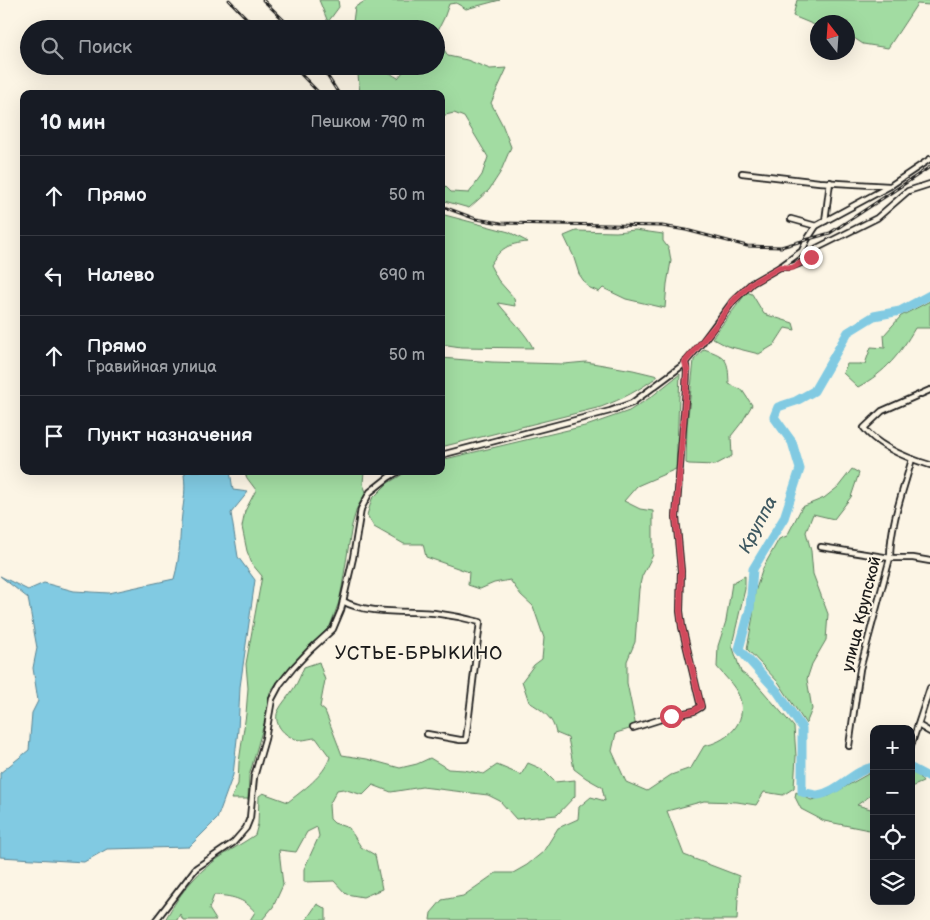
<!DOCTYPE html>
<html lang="ru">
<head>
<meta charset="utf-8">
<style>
	body { margin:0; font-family:"Balsamiq Sans",sans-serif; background:#242831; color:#f1f3f6 }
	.controls { position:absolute; right:15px; bottom:15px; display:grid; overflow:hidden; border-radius:10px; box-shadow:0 5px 20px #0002 }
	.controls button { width:45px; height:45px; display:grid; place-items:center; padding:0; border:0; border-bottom:1px solid #363941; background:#171b24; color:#f1f3f6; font:25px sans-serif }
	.compass { position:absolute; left:810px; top:15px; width:45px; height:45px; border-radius:50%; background:#171b24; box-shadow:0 5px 20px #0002; rotate:343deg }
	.stop { position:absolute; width:15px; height:15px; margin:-11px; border:4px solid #d1495b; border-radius:50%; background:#fff }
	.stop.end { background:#d1495b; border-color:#fff; box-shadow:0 1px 5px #0008 }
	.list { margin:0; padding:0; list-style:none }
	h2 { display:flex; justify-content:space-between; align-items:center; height:65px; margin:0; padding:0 20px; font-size:21px }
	h2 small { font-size:16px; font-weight:400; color:#9ea1a6 }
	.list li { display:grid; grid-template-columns:32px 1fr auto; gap:15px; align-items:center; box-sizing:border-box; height:80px; padding:0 20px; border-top:1px solid #363941 }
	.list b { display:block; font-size:19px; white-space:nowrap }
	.list p { margin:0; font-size:16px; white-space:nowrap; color:#9ea1a6 }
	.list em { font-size:16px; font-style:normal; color:#9ea1a6 }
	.icon { flex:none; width:28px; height:28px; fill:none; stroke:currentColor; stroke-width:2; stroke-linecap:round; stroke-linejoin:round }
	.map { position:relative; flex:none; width:930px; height:920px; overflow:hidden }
	.search { position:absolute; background:#171b24; box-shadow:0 5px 20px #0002; left:20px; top:20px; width:425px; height:55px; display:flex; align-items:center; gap:12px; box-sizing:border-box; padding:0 18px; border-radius:28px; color:#9ea1a6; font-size:19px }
	.panel { position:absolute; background:#171b24; box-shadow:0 5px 20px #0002; left:20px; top:90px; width:425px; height:385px; border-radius:10px }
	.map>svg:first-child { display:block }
	.green { fill:#a2dca2; stroke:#5f7c5f }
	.water { fill:#81cae2; stroke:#598493 }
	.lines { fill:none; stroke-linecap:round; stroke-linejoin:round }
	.river { stroke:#81cae2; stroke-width:9 }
	.minor-casing { stroke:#1c1c1c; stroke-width:8 }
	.minor { stroke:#fcf5e5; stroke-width:4.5 }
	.rail-casing { stroke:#1c1c1c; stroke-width:3 }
	.rail { stroke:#fcf5e5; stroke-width:1; stroke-dasharray:4; stroke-linecap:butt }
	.route { stroke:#d1495b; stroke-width:6 }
	.labels { text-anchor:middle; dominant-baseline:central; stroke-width:4; stroke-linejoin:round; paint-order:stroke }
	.street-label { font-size:16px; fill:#1c1c1c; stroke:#fcf5e5 }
	.water-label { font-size:18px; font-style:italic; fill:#3f5961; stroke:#fcf5e5 }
	.neighbourhood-label { font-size:18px; letter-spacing:1px; fill:#1c1c1c; stroke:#fcf5e5 }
</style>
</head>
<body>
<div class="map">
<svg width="930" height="920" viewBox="0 0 930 920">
	<rect width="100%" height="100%" fill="#fcf5e5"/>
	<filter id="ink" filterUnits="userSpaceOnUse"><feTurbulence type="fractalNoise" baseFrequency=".02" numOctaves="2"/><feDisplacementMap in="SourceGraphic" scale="10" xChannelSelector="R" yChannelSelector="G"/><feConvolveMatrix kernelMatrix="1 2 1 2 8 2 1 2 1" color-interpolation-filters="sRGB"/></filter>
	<g filter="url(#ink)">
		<!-- green -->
		<g class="green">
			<path d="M 319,0 L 338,0 L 339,7 L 328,22 Z"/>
			<path d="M 367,0 L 500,0 L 466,9 L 456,3 L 449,4 L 444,18 L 436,34 L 436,29 L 352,29 L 355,7 Z"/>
			<path d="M 797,0 L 930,0 L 930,5 L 917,4 L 888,48 L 863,44 L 848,34 L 848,22 L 818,22 L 817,26 L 793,16 Z"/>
			<path d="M 437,38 L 448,56 L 467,60 L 490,69 L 507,68 L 491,103 L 502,124 L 511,147 L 500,173 L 489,190 L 469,208 L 441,200 L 441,169 L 442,183 L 451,192 L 469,193 L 482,175 L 488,157 L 464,117 L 454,113 L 441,116 L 441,94 L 360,93 L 358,75 C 380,62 377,66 398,78 L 408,66 L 436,66 Z"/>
			<path d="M 441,214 L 509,232 L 528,242 C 507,244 501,248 490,265 L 498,280 L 514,298 L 515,306 L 498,303 C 508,316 527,334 533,348 L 461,347 L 441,344 Z"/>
			<path d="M 635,230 L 663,234 L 663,241 L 669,249 L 671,261 L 667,284 L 665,308 L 626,299 L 603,288 L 599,292 L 588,287 L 579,274 L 573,255 L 564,236 L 576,231 L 616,232 Z"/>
			<path d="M 747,292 L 752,294 L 764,314 L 793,323 L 795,330 L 785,328 L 774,345 L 759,354 L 727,346 L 712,338 Z"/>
			<path d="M 930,301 L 930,328 L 915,328 C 900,354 886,372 858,387 L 843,373 L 847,364 L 865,364 L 871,347 L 885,348 L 884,335 L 901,316 Z"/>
			<path d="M 704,349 C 728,357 728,360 729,384 L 742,390 L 752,405 L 742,422 L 731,436 L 732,456 L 715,465 L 689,464 L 686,463 L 687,426 L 694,360 Z"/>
			<path d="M 441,358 L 492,362 L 564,364 L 586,362 L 633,370 L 658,376 C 640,390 622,399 601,407 L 441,447 Z"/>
			<path d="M 680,374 L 676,469 L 637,486 L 624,501 L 640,509 L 653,511 L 653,555 L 642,576 L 639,589 L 635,642 L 627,661 L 627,683 L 636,727 L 616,733 L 612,751 L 626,782 L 647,791 L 671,775 L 691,768 L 704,746 C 724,742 745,727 741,703 C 739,689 725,677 717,667 L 718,646 L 726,621 L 732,583 L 745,576 L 745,589 L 732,645 L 741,672 L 756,683 L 794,727 L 796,756 L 794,788 L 783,795 L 764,792 L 756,805 L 737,802 L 704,801 L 667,811 L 684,855 L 739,876 L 737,920 L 430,920 L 431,913 L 442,900 L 463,896 L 496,873 L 513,873 L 527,865 L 543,852 L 558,828 L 578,819 L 579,807 L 591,797 L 605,801 L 602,787 L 586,778 L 574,769 L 568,738 L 556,733 C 553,717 542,710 529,702 L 522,681 L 534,665 L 542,659 L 544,638 L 533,606 L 521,595 L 510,580 L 494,583 L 480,589 L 468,585 L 469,572 L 426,557 L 423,544 L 404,544 L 374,527 L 367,515 L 372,499 L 388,483 L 408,471 L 441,471 L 441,460 L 589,425 L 629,411 L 651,397 Z"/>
			<path d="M 852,469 L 859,473 L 851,497 L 834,519 L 813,514 L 806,532 L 811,551 L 813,574 L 828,614 L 826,640 L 812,664 L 807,679 L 812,709 L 806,724 L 779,683 L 747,649 L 753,616 L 755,592 L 763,568 L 779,539 L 787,536 L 802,507 L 824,498 L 838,487 Z"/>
			<path d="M 244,471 L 364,471 L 363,484 L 366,492 L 357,508 L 352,525 L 342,587 L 339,602 L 330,626 L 285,672 L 270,692 L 266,717 L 249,776 L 248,799 L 231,799 L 238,784 L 239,762 L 246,714 L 248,688 L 246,664 L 262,576 L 252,564 L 247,551 L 242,527 L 245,511 L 256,490 L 247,478 Z"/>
			<path d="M 319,662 L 325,680 L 320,707 L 325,711 L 342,755 L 367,759 L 400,768 L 417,764 L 430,758 L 448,769 L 464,770 L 484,774 L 497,765 L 521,775 L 528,763 L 542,769 L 555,782 L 575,780 L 575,796 L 557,815 L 516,819 L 500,801 L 488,795 L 422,787 L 391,792 L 373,785 L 363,795 L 343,789 L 337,790 L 329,805 L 330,819 L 334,823 L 349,828 L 361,847 L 375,855 L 382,889 L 363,897 L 346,894 L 334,881 L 304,882 L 304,869 L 319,836 L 317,827 L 307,832 L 296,852 L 279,850 L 283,885 L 273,907 L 262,920 L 250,920 L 255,912 C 244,898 231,896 214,895 L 209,909 L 216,920 L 183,920 L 180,914 L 177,920 L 165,920 C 173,906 181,893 192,881 C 209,861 234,849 255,835 L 258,824 L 259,796 L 263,793 L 288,802 C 303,790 324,776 330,757 L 316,738 C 311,738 306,740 301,740 C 287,739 272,725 278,711 C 282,703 289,696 294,688 C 298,682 301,674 304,667 Z"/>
			<path d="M 911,772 L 916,773 L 923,782 L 911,787 Z"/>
			<path d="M 874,773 L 874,793 L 857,805 L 874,810 L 874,831 L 824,821 L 801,809 L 795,797 L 796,792 L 811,800 L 829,796 L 868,774 Z"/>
			<path d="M 317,904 L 326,909 L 326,920 L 306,920 Z"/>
		</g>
		<!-- water -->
		<path class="water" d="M 187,471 L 230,471 L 233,490 L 248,492 L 231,513 L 238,557 L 255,580 L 240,687 L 238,730 L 233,775 L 217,819 L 189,847 L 107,849 L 84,862 L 0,857 L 0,773 L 29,750 L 32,713 L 38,701 L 33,668 L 37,648 L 28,598 L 0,576 L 28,590 L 44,583 L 74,591 L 109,593 L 174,579 C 181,555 179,538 182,514 C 184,500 186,489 184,475 Z"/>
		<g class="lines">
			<!-- river -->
			<g class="river">
				<path d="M 874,767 C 853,770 839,792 818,795 C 813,795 807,793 802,792 L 802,728 L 777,691 L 739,649 L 750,609 L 753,569 L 784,518 L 800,469 L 792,442 L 774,417 L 778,407 L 796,401 L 814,391 L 848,332 L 874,316 L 900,311 L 930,295"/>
				<path d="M 911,768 L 930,778"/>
			</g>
			<!-- minor casing -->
			<g class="minor-casing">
				<g id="minor">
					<path d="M 742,173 L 819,182 L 889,186"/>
					<path d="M 791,219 L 816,226"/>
					<path d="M 825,221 L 830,182"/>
					<path d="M 780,267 C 796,268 808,261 817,248 L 877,218 L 908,191 L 930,184"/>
					<path d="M 930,390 L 882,411 L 864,428 C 878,447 907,458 930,465"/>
					<path d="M 441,455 L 610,411 L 632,403 L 683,365 L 701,344 L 733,301 L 752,283 L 780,267 L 802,251 L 807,240 L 816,226 L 890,186 L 930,159"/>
					<path d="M 821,547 L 890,558 L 913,558 L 930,561"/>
					<path d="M 343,601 C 364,614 409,611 434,613 C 450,615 465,618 480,622 L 466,740 L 460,740 L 427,734"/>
					<path d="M 918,725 L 930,732"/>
					<path d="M 633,728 L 671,716 L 694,711 L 701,707 L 682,627 L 680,611 L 681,571 L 676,517 L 686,388 L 687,370 L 685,362"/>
					<path d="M 849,746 L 860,669 L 890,558 C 890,525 903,491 912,459"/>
					<path d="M 911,746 L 930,688"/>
					<path d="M 156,920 L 196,868 L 233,843 L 246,828 L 250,818 L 254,777 L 265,739 L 272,699 L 280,684 L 293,668 L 310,650 L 333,629 L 341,610 L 353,558 L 361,509 L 370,492 L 389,477 L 399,471"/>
				</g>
			</g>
			<!-- minor -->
			<use href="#minor" class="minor"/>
			<!-- rail casing -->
			<g class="rail-casing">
				<g id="rail">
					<path d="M 229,0 L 257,29"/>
					<path d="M 263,0 L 293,29"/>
					<path d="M 293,66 L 320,94"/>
					<path d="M 321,66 L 339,94"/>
					<path d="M 441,206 L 476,219 L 501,223 L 662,226 L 686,230 L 747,246 L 781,247 L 830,233 L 930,167"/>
				</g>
			</g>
			<!-- rail -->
			<use href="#rail" class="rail"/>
		</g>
	</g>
	<g class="lines" filter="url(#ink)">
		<!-- route -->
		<path class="route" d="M 671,716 L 694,711 L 701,706 L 682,627 L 680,611 L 681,571 L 676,517 L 686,388 L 687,370 L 685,362 L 716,325 L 733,301 L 752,283 L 780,267 L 792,268 L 811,257"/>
	</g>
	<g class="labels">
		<!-- street labels -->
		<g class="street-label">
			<text transform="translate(862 614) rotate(-76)">улица Крупской</text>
		</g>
		<!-- water labels -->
		<g class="water-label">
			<text transform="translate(758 525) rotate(-62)">Круппа</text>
		</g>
		<!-- neighbourhood labels -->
		<g class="neighbourhood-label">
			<text x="419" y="653">УСТЬЕ-БРЫКИНО</text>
		</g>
	</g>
</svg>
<div class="controls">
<button>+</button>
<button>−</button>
<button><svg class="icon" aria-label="locate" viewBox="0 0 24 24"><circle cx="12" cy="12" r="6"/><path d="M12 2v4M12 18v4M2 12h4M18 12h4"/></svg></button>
<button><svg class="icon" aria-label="layers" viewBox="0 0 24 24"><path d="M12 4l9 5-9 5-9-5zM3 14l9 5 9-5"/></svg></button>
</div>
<svg class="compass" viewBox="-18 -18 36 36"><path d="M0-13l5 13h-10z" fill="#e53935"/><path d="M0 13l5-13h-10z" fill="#9ea1a6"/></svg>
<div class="stop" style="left:671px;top:716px"></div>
<div class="stop end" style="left:811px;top:257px"></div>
<div class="search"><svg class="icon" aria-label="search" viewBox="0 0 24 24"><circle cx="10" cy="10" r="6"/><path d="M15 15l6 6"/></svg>Поиск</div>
<section class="panel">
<h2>10 мин<small>Пешком · 790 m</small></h2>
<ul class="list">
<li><svg class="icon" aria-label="ahead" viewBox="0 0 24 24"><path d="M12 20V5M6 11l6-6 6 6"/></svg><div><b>Прямо</b></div><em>50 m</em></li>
<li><svg class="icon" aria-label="left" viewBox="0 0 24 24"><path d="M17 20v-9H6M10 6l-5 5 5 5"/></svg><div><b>Налево</b></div><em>690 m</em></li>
<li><svg class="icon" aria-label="ahead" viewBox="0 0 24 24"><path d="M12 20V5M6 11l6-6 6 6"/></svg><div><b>Прямо</b><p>Гравийная улица</p></div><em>50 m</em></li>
<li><svg class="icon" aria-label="arrive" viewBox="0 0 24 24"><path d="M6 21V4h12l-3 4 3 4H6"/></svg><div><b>Пункт назначения</b></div></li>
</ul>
</section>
</div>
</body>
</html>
